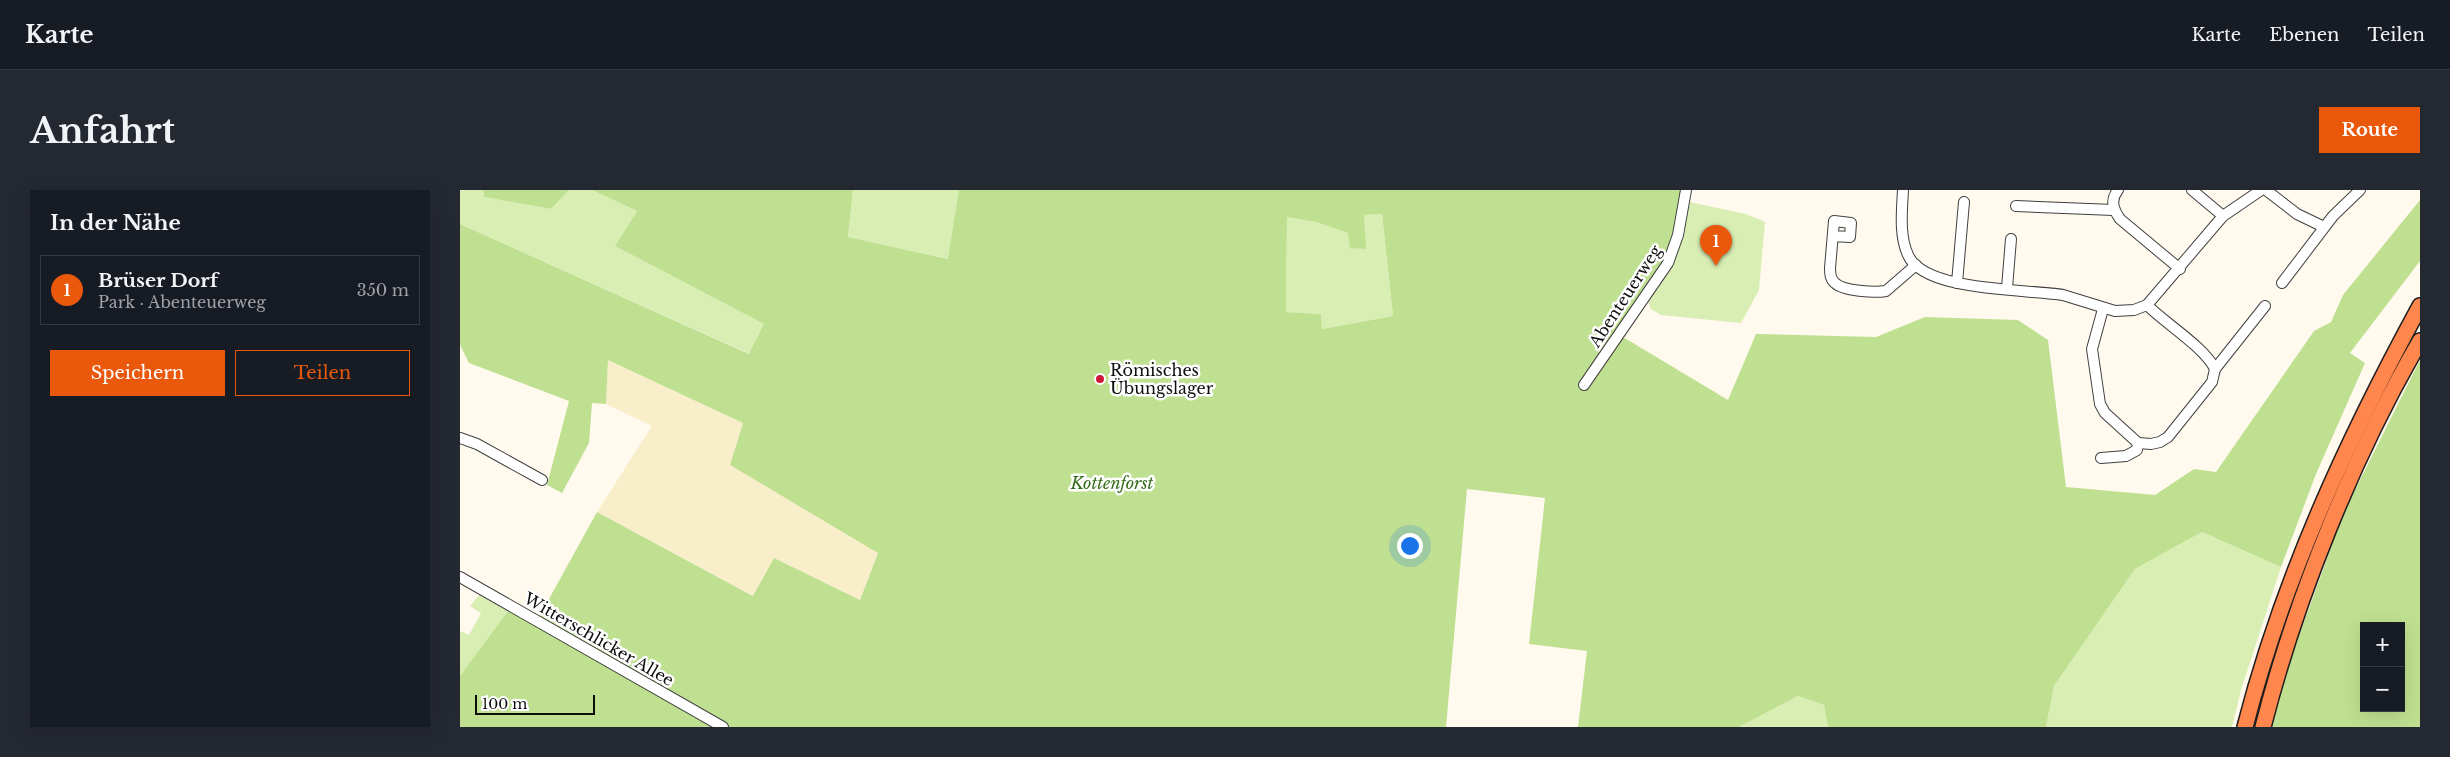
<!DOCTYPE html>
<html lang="de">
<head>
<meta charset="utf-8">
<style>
	body { margin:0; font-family:"Libre Baskerville",serif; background:#242831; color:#f1f3f6 }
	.controls { position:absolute; right:15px; bottom:15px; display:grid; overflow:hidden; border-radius:0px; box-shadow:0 5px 20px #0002 }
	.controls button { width:45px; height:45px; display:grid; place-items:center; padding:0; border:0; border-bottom:1px solid #363941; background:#171b24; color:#f1f3f6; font:25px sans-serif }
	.scale { position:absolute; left:15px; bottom:12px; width:120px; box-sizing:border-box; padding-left:5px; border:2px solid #0d0d0d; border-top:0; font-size:14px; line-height:18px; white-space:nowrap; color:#0d0d0d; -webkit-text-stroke:4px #fff; paint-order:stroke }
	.you { position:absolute; left:949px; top:355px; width:18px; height:18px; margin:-12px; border:4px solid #fff; border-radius:50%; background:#1a73e8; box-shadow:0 0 0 8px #1a73e833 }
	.badge { display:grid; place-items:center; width:32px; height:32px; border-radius:50%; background:#ea580c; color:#fff; font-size:16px; font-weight:700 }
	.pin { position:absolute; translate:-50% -41px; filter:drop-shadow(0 1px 2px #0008) }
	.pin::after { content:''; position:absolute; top:26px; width:18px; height:15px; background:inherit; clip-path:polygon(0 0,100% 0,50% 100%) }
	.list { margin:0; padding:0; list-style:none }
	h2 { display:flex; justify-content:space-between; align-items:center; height:65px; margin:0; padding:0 20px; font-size:21px }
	h2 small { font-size:16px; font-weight:400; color:#9ea1a6 }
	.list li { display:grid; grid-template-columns:32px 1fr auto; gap:15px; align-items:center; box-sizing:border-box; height:70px; margin:0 10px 10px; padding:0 10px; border:1px solid #363941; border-radius:0px }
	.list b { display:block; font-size:19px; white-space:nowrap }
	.list p { margin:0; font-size:16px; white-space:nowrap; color:#9ea1a6 }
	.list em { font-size:16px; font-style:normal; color:#9ea1a6 }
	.actions { display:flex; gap:10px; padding:15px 20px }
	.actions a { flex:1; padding:11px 0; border:1px solid #ea580c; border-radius:0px; text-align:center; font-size:18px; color:#ea580c }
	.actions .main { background:#ea580c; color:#fff }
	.map { position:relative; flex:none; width:1960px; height:537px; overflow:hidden; border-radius:0px }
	header { display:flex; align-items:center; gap:30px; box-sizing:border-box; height:70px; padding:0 25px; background:#171b24; border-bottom:1px solid #363941 }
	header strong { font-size:24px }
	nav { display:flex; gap:28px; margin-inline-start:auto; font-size:18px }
	.intro { display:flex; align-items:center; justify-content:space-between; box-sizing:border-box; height:120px; padding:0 30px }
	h1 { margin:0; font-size:35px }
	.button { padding:12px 22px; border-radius:0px; background:#ea580c; color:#fff; font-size:18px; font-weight:700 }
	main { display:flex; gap:30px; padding:0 30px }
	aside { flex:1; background:#171b24; border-radius:0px; box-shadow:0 5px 20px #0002 }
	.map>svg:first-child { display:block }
	.farmland { fill:#f8eeca }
	.green { fill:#d9eeb3 }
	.forest { fill:#bfe090; fill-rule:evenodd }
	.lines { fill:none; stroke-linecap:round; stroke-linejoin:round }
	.minor-casing { stroke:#404040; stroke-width:12 }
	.highway-casing { stroke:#1e1e1e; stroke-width:18 }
	.minor { stroke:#fff; stroke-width:10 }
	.highway { stroke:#ff864c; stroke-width:15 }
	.poi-dot { fill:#cc1738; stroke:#fff; stroke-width:2 }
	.labels { text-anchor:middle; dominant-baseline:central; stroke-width:5; stroke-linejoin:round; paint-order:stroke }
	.street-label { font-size:16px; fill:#0d0d0d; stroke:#fff }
	.poi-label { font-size:16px; fill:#0d0d0d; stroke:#fff; text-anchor:start }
	.park-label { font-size:16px; font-style:italic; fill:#346c17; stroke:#fff }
</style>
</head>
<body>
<header>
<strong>Karte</strong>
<nav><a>Karte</a><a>Ebenen</a><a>Teilen</a></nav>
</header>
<div class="intro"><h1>Anfahrt</h1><a class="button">Route</a></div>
<main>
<aside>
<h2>In der Nähe<small></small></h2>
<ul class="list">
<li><span class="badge">1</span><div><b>Brüser Dorf</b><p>Park · Abenteuerweg</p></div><em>350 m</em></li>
</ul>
<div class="actions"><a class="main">Speichern</a><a>Teilen</a></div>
</aside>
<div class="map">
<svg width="1960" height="537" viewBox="0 0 1960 537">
	<rect width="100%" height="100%" fill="#fff9ee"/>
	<!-- farmland -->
	<path class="farmland" d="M 148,170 L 283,233 L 270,275 L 418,362 L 400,410 L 314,368 L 294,406 L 137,322 L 192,236 L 146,214 Z"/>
	<!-- green -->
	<g class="green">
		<path d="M 0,0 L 23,0 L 24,7 L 91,19 L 109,0 L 132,0 L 177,21 L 155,56 L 304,134 L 290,164 L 0,34 Z"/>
		<path d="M 393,0 L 499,0 L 489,69 L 388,47 Z"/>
		<path d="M 1229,12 L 1286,24 L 1305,32 L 1299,100 L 1281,133 L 1201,125 L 1191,119 L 1188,111 C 1211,78 1224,53 1229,12 Z"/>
		<path d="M 922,24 L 933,126 L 862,139 L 861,124 L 826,122 L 827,27 L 856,32 L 888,43 L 905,59 L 904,25 Z"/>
		<path d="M 1742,342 L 1821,377 L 1781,500 L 1772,537 L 1586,537 L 1594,496 L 1675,379 Z"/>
		<path d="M 19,405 L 56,426 L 0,493 L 0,441 L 9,445 L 21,423 L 10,416 Z"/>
		<path d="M 1338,506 L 1364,515 L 1368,537 L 1279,537 Z"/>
	</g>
	<!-- forest -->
	<g class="forest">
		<path d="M 23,0 L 109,0 L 91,19 L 24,7 Z"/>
		<path d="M 132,0 L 393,0 L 388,47 L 488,69 L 499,0 L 1231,0 C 1228,23 1225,46 1216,67 C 1202,96 1178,120 1163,147 L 1268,210 L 1296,144 L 1416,147 L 1465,127 L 1558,130 L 1588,150 L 1606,297 L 1695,305 L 1734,279 L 1756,282 L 1854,141 L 1871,132 L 1883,105 L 1960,10 L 1960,71 L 1890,163 L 1905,173 L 1856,284 L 1821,377 L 1742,342 L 1675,379 L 1594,496 L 1586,537 L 1368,537 L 1364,515 L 1338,506 L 1279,537 L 1118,537 L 1127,461 L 1069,454 L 1085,308 L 1007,299 L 986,537 L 0,537 L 0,486 L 49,420 L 79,427 L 137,322 L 293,406 L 314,368 L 400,410 L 418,363 L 270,275 L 283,233 L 148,170 L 146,214 L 132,213 L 129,253 L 102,303 L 87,295 L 109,211 L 9,173 L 0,155 L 0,34 L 289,164 L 304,134 L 155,56 L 177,21 ZM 922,24 L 933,126 L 862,139 L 861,124 L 826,122 L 827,27 L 856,32 L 888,43 L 890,58 L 906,59 L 904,25 Z"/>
		<path d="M 1960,170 L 1960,537 L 1806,537 L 1884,322 ZM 1904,436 L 1941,436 L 1941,518 L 1904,518 Z"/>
	</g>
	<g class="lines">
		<!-- minor casing -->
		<g class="minor-casing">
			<g id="minor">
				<path d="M 1443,0 C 1442,20 1439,46 1448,65 C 1464,102 1567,99 1603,105 L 1655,121 L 1674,120 L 1687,115 L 1763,26 L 1801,0"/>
				<path d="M 1658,0 C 1650,10 1653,19 1660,29 L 1720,79"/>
				<path d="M 1732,0 L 1763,26"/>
				<path d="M 1806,0 L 1837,24 L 1864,37"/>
				<path d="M 1556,16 L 1654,20"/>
				<path d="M 1373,46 L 1390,47 L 1391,33 L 1374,31 L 1370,78 C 1370,83 1370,89 1375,93 C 1383,101 1415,103 1426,101 L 1456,75"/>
				<path d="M 1497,93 L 1504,12"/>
				<path d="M 1822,93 L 1873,26 L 1900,0"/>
				<path d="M 1547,98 L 1551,49"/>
				<path d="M 1643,119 L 1632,159 L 1640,214 L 1645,223 L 1678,253 L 1691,254 L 1700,252 L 1708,247 L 1752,192 L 1755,179 C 1744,157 1706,134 1687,115"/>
				<path d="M 1755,179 L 1805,116"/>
				<path d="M 1124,195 L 1208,73 L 1218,45 L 1226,0"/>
				<path d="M 0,248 L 17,254 L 82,290"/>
				<path d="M 1641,268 L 1666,266 L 1677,260 L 1678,253"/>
				<path d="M 0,387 L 263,537"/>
			</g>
		</g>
		<!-- highway casing -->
		<g class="highway-casing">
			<g id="highway">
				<path d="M 1785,537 C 1823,389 1887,250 1960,116"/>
				<path d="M 1803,537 C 1836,408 1893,266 1960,151"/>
			</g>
		</g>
		<!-- minor -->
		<use href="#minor" class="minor"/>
		<!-- highway -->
		<use href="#highway" class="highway"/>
	</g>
	<!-- markers -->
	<circle class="poi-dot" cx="640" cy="189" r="5"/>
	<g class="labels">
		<!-- street labels -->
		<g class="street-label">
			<text transform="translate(1165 106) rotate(-57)">Abenteuerweg</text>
			<text transform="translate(139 449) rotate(30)">Witterschlicker Allee</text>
		</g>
		<!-- poi labels -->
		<g class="poi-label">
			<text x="650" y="180">Römisches<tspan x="650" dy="18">Übungslager</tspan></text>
		</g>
		<!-- park labels -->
		<g class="park-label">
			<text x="652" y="293">Kottenforst</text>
		</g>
	</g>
</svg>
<div class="controls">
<button>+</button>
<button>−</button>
</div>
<div class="scale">100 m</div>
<div class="you"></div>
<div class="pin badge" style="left:1256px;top:76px">1</div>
</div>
</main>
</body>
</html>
